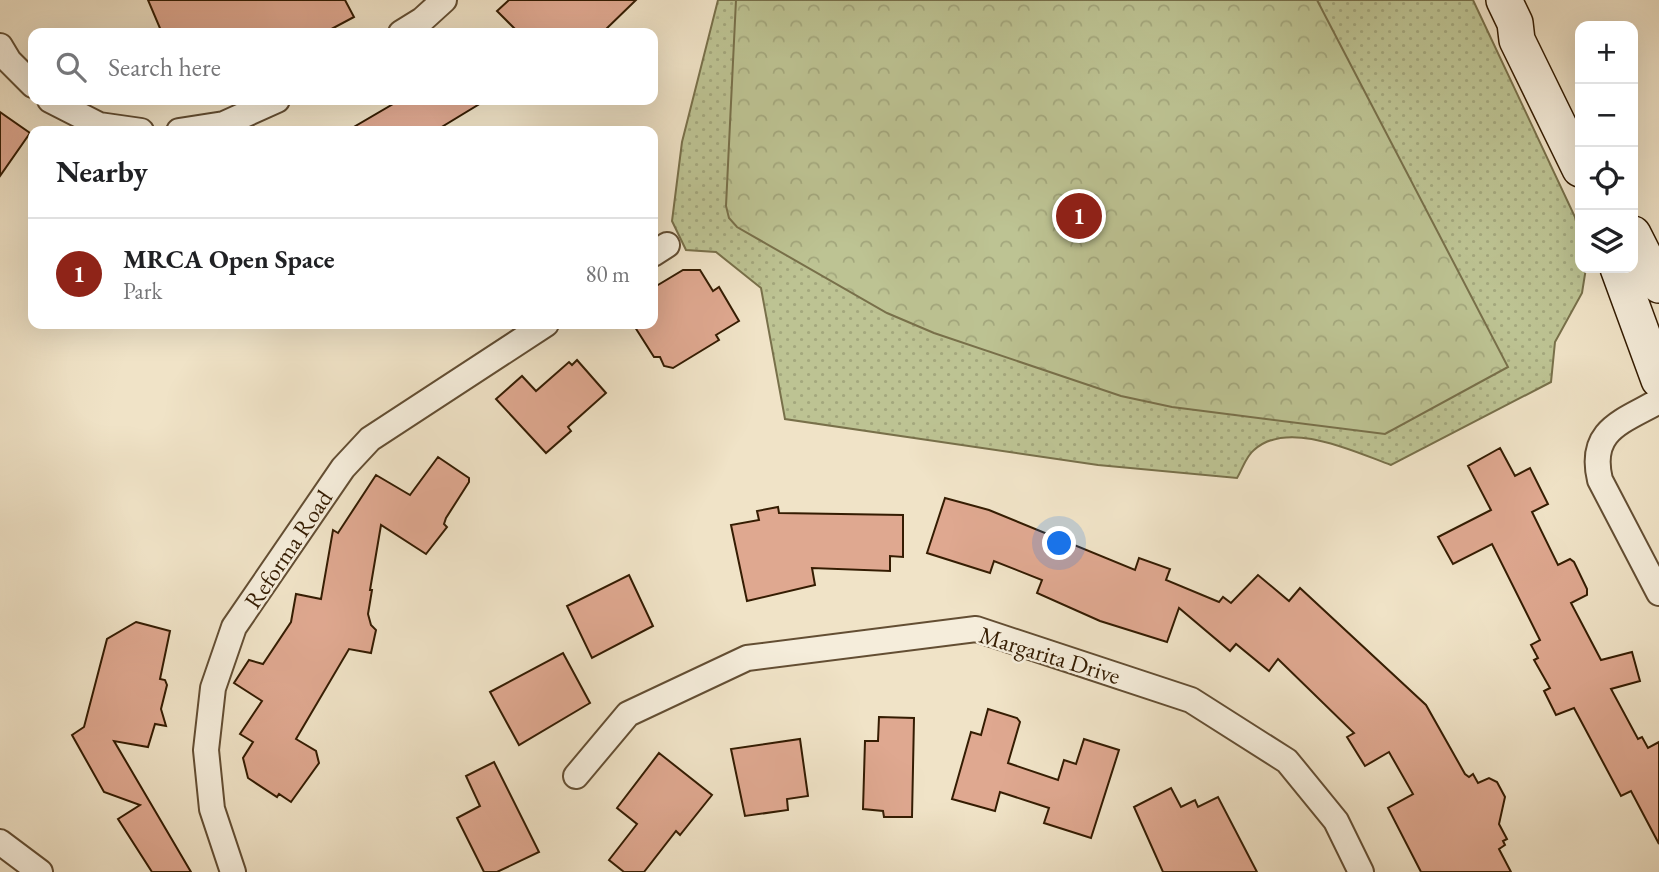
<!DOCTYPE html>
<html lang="en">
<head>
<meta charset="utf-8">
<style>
	body { margin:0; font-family:"EB Garamond",serif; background:#f2f2f2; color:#202124 }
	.controls { position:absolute; right:21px; top:21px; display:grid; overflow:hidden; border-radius:14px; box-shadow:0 7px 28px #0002 }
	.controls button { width:63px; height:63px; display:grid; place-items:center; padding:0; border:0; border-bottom:2px solid #e0e0e0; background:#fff; color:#202124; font:35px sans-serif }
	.you { position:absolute; left:1060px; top:544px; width:24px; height:24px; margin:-18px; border:5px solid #fff; border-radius:50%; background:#1a73e8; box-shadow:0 0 0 10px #1a73e833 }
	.badge { display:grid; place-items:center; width:46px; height:46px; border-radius:50%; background:#8f2418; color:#fff; font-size:23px; font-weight:700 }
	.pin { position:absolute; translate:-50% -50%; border:4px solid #fff; box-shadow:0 2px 7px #0006 }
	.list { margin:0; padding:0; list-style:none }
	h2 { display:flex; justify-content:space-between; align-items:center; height:91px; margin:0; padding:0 28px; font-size:30px }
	h2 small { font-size:23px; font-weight:400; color:#757577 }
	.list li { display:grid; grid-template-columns:46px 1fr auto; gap:21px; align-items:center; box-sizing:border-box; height:112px; padding:0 28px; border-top:2px solid #e0e0e0 }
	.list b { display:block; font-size:26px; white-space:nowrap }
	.list p { margin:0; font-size:23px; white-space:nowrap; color:#757577 }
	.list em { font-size:23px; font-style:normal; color:#757577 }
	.icon { flex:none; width:38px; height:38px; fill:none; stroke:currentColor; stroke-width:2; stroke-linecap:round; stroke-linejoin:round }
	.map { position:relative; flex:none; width:1659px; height:872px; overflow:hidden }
	.search { position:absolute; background:#fff; box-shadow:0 7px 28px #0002; left:28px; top:28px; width:630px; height:77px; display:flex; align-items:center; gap:18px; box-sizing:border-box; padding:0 24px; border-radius:14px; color:#757577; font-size:26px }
	.panel { position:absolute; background:#fff; box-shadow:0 7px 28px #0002; left:28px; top:126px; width:630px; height:203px; border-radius:14px }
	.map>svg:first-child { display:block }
	.grass { fill:url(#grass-dots); stroke:#78704a; stroke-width:2 }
	.park { fill:url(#park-crowns); stroke:#78704a; stroke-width:2 }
	.building { fill:#dfa890; stroke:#341c02; stroke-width:2 }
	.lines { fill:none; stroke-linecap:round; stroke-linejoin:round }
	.street-casing { stroke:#634e33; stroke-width:28 }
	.secondary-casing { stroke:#341c02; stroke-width:38 }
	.street { stroke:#f5eddb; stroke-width:24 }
	.secondary { stroke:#f5eddb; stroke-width:35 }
	.labels { text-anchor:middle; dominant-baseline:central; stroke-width:5; stroke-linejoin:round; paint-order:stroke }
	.street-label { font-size:24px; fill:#341c02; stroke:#f5eddb }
</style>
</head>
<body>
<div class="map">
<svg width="1659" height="872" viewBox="0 0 1659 872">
	<defs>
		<pattern id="grass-dots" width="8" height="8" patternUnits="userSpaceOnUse" patternTransform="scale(1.75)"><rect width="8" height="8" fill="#bdc393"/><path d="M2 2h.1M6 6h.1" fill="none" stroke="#a3a77d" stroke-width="1.8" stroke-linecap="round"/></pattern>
		<pattern id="park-crowns" width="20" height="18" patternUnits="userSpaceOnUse" patternTransform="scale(1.75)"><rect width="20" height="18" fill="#bdc393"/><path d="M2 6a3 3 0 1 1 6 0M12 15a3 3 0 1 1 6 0" fill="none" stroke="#a3a77d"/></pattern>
	</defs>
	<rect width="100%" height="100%" fill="#f0e3c7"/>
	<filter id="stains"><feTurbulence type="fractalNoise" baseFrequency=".00286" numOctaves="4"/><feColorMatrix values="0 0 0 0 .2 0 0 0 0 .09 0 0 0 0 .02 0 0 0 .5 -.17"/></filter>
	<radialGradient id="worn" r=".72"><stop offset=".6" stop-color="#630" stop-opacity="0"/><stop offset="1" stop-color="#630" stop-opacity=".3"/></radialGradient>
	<!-- grass -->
	<path class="grass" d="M 718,0 L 1473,0 L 1575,217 L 1580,239 L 1580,268 L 1586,268 L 1582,293 L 1555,342 L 1551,382 L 1391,465 C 1355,452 1288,419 1254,450 C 1246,456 1242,470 1237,478 L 1098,465 L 785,419 L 761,288 L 716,252 L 686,250 L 672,221 L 682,142 Z"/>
	<!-- park -->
	<path class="park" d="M 736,0 L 1317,0 L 1508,367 L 1385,434 L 1172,407 L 1121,396 L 934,333 L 887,313 L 737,227 L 729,218 L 726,206 Z"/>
	<!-- building -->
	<g class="building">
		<path d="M 148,0 L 345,0 L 354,17 L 324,33 L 162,33 Z"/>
		<path d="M 509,0 L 636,0 L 602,33 L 519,33 L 497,11 Z"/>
		<path d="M 400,100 L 486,100 L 435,131 L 347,131 Z"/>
		<path d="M 0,112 L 30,133 L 0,176 Z"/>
		<path d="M 683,270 L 700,270 L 713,291 L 719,287 L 739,321 L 716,335 L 719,340 L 673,368 L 664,366 L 660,357 L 654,357 L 633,324 L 653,324 L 653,288 Z"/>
		<path d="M 577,360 L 606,393 L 568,427 L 571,431 L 546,453 L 496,399 L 522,376 L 536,391 L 569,362 L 572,365 Z"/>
		<path d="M 1500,448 L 1515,476 L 1530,468 L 1548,504 L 1532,512 L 1558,565 L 1570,559 L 1574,562 L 1587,589 L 1587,595 L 1571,603 L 1601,660 L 1632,652 L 1640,681 L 1611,689 L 1638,739 L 1642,737 L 1648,748 L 1659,742 L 1659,844 L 1631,791 L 1621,796 L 1574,708 L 1556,715 L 1544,691 L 1550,688 L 1534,660 L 1538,658 L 1531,645 L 1540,640 L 1492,544 L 1453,564 L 1438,537 L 1491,510 L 1468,466 Z"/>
		<path d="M 438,457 L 469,478 L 469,482 L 446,518 L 444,524 L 447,527 L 426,554 L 381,525 L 370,590 L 372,590 L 368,614 L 371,625 L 376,630 L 371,653 L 349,649 L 296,739 L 316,751 L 319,763 L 291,802 L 279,794 L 277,797 L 248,778 L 243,758 L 253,742 L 240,734 L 262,701 L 234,683 L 249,660 L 263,664 L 291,622 L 296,594 L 321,599 L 333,530 L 338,533 L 376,475 L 410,495 Z"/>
		<path d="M 945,498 L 989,510 L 1135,570 L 1139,558 L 1170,569 L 1166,580 L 1219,602 L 1223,597 L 1231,603 L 1258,575 L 1289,601 L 1300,588 L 1426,705 L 1465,774 L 1469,777 L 1473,774 L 1478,783 L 1489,778 L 1497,782 L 1505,797 L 1499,824 L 1507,839 L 1503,841 L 1505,845 L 1499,849 L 1511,872 L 1421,872 L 1388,808 L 1413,794 L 1389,752 L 1365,766 L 1347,737 L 1354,733 L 1278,659 L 1269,671 L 1236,644 L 1230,651 L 1179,608 L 1167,642 L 1100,621 L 1037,593 L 1042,580 L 994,561 L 990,573 L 927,553 Z"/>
		<path d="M 778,507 L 779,513 L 903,515 L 903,557 L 890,556 L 890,571 L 812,568 L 815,585 L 747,601 L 731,525 L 759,520 L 757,511 Z"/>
		<path d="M 629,575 L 653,626 L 592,658 L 567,606 Z"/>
		<path d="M 136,622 L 170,631 L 160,679 L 165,680 L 167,685 L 161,709 L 166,726 L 155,724 L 148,747 L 114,741 L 191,872 L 152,872 L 118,819 L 140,805 L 104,792 L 72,735 L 84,727 L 107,639 Z"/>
		<path d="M 563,653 L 590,703 L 519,745 L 490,692 Z"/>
		<path d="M 988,709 L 1017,718 L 1020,722 L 1008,763 L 1058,780 L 1064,760 L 1076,764 L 1084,739 L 1119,750 L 1091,838 L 1044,823 L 1049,808 L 1000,792 L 995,811 L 952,799 L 971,732 L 981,735 Z"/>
		<path d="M 879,717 L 914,718 L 912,817 L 884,817 L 883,811 L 863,809 L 865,741 L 878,741 Z"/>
		<path d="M 800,739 L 808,796 L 787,799 L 788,810 L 745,816 L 731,749 Z"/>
		<path d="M 659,753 L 712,795 L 680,835 L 676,831 L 644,872 L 624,872 L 609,860 L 637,824 L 617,808 Z"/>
		<path d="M 494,762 L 539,852 L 497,872 L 484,872 L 457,818 L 480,806 L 466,776 Z"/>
		<path d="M 1171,788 L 1181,807 L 1195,800 L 1198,807 L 1218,797 L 1257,872 L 1163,872 L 1134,807 Z"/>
	</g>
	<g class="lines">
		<!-- street casing -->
		<g class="street-casing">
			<g id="street">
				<path d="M 401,33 L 422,20 L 444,0"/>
				<path d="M 0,46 L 9,61 L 33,85"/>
				<path d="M 50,100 L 99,125 L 141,131"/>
				<path d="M 179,131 L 224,124 L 277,100"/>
				<path d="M 653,254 L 667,245"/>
				<path d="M 1659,401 C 1622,422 1588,430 1600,480 L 1659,593"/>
				<path d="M 576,776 L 628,714 L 747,658 L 976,629 L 1191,700 L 1287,761 L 1336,821 L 1361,872"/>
				<path d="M 0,842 L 40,872"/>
				<path d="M 233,872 L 212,809 L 206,750 L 213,688 L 234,627 L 343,468 L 370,439 L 546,324"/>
			</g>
		</g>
		<!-- secondary casing -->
		<g class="secondary-casing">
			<g id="secondary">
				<path d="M 1504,0 L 1515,23 L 1517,40 L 1580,169"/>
				<path d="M 1633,234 L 1659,285"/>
				<path d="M 1618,268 L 1659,380"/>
			</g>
		</g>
		<!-- street -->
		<use href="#street" class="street"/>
		<!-- secondary -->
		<use href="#secondary" class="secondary"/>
	</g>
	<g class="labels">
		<!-- street labels -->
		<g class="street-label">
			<text transform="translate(288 549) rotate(-56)">Reforma Road</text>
			<text transform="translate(1050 655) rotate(17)">Margarita Drive</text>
		</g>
	</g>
	<rect width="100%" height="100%" filter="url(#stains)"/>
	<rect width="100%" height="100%" fill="url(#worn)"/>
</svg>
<div class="controls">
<button>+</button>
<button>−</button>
<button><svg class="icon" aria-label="locate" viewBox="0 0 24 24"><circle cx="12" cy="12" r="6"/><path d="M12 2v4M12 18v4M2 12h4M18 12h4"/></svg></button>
<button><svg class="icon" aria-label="layers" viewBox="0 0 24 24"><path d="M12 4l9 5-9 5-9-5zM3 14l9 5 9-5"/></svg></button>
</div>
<div class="you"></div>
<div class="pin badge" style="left:1079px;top:216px">1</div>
<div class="search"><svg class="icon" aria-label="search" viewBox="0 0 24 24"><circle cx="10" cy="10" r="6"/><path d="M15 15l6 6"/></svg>Search here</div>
<section class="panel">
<h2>Nearby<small></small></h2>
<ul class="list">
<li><span class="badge">1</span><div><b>MRCA Open Space</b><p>Park</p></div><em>80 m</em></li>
</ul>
</section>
</div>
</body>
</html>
